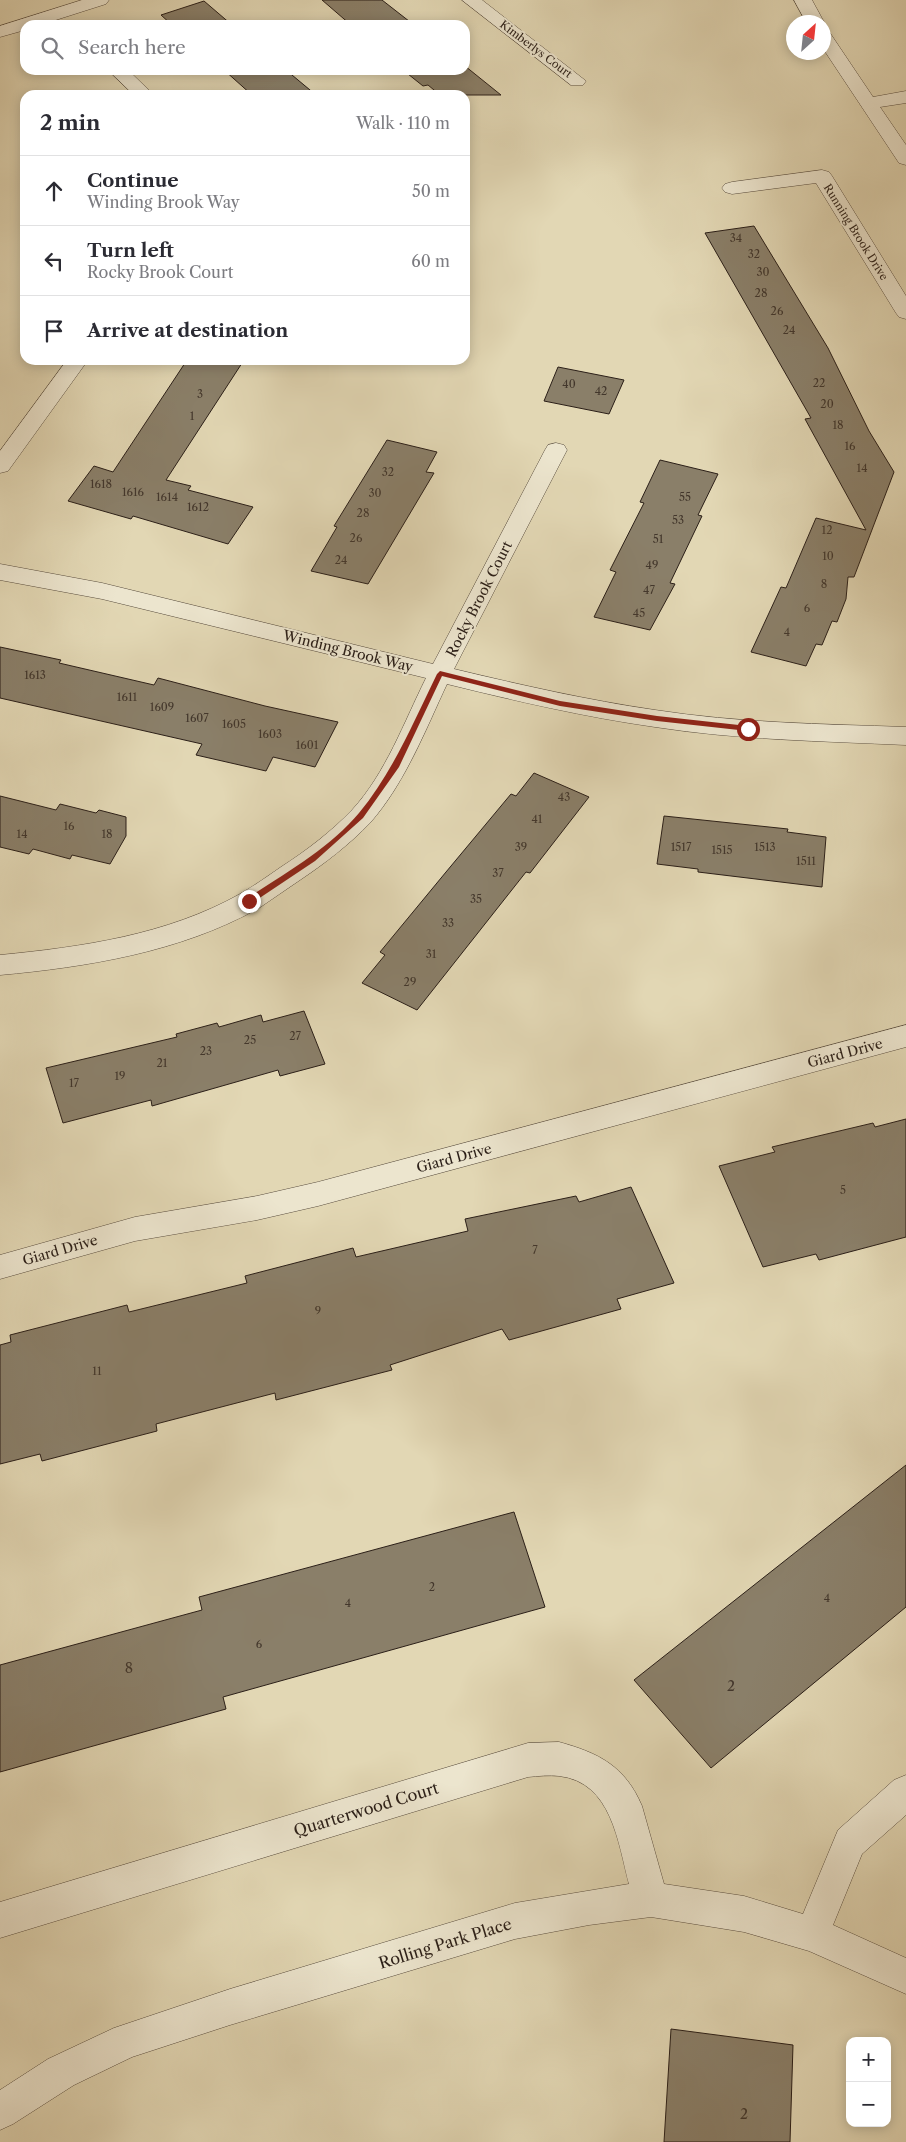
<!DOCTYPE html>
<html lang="en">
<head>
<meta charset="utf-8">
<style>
	body { margin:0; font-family:"Libre Caslon Text",serif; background:#f7f7f7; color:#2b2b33 }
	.controls { position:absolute; right:15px; bottom:15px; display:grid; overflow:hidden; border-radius:10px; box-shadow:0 2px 12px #0003 }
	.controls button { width:45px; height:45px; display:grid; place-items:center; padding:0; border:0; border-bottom:1px solid #e1e1e2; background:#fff; color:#2b2b33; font:25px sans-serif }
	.compass { position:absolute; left:786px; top:15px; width:45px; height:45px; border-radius:50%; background:#fff; box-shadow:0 2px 12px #0003; rotate:27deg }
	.stop { position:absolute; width:15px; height:15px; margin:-11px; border:4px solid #8f2418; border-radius:50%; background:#fff }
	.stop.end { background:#8f2418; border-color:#fff; box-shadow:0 1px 5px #0008 }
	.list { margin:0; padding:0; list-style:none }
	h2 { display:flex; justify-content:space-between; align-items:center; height:65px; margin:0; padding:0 20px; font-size:21px }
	h2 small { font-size:16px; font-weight:400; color:#7c7c81 }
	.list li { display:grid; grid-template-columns:32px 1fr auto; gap:15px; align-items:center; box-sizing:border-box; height:70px; padding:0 20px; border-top:1px solid #e1e1e2 }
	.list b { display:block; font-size:19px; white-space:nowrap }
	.list p { margin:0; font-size:16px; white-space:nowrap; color:#7c7c81 }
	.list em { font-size:16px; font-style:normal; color:#7c7c81 }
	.icon { flex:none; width:28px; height:28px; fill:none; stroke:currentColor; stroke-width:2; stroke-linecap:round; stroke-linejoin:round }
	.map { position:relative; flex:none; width:906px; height:2142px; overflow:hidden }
	.search { position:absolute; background:#fff; box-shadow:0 2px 12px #0003; left:20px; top:20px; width:450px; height:55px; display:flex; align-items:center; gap:12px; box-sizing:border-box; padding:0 18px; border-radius:15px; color:#7c7c81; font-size:19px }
	.panel { position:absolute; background:#fff; box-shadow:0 2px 12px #0003; left:20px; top:90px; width:450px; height:275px; border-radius:15px }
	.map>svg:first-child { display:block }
	.building { fill:#8a7f69; stroke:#2b1f18 }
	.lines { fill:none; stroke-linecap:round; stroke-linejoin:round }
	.minor-casing { stroke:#594d3f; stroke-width:1 }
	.minor { fill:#ece5ce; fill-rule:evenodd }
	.route { fill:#8f2418 }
	.labels { text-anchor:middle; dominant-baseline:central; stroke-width:4; stroke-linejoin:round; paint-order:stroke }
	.far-street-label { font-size:11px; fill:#2b1f18; stroke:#ece5ce }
	.number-label { font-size:11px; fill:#43372c }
	.street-label { font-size:14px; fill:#2b1f18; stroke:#ece5ce }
	.near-number-label { font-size:14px; fill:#43372c }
	.near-street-label { font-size:16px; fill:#2b1f18; stroke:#ece5ce }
</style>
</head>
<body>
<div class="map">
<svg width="906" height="2142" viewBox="0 0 906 2142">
	<rect width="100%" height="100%" fill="#e2d7b4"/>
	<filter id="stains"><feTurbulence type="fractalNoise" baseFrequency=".004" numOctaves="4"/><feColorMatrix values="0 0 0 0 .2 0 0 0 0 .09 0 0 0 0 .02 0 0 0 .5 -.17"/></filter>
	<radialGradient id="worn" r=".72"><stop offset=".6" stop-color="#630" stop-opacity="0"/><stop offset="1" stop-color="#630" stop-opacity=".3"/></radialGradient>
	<!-- building -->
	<g class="building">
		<path d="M 322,0 L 382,0 L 414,25 L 351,25 Z"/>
		<path d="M 204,1 L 232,25 L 172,25 L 161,15 Z"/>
		<path d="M 465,66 L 501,95 L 440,95 L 428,85 L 423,86 L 403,70 L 465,70 Z"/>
		<path d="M 224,70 L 286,70 L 316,95 L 252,95 Z"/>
		<path d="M 754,226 L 828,348 L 869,431 L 894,472 L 854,577 L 848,577 L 846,599 L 837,622 L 832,621 L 822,645 L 816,644 L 806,666 L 751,652 L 781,587 L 786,588 L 816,518 L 866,530 L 805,419 L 811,418 L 705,233 Z"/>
		<path d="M 187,360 L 244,360 L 166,480 L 191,486 L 188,490 L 253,507 L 228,544 L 133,516 L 131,519 L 68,501 L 94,466 L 113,472 Z"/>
		<path d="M 558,367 L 624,380 L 609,414 L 544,401 Z"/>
		<path d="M 387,440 L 437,452 L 426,472 L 434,473 L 368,584 L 311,571 L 337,527 L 334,526 Z"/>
		<path d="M 660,460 L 718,474 L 698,515 L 702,516 L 670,583 L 675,584 L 650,630 L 594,617 L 616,572 L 610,570 L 644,503 L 640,502 Z"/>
		<path d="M 0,647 L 61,660 L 59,663 L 154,685 L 158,678 L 265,706 L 338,722 L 315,767 L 273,757 L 266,771 L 196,755 L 202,744 L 0,698 Z"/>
		<path d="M 534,773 L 589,797 L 530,873 L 526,872 L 417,1010 L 362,983 L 385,955 L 380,952 L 446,872 L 511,794 L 516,796 Z"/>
		<path d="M 0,796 L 56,810 L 60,804 L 96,813 L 99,810 L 126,817 L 126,836 L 110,864 L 72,855 L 70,859 L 33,849 L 29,854 L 0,847 Z"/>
		<path d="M 664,816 L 788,829 L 787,832 L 826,837 L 822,887 L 698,872 L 698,869 L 657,864 Z"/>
		<path d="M 304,1011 L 325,1064 L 280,1076 L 278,1070 L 152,1106 L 151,1100 L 63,1123 L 46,1068 L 177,1037 L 176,1034 L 217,1023 L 219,1027 L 261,1015 L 263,1022 Z"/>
		<path d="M 906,1119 L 906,1237 L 819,1260 L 816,1254 L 763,1267 L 719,1166 L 775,1152 L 772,1147 L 873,1123 L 875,1127 Z"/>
		<path d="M 631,1187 L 674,1283 L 617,1299 L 621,1309 L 509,1340 L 502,1329 L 390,1365 L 392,1370 L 276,1400 L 275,1393 L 156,1424 L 157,1431 L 42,1461 L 40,1454 L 0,1464 L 0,1345 L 11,1342 L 10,1335 L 127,1305 L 129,1312 L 247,1283 L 245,1276 L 353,1248 L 356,1257 L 468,1231 L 465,1219 L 576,1196 L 579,1202 Z"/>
		<path d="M 906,1465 L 906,1607 L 711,1768 L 634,1680 Z"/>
		<path d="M 514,1512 L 545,1607 L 223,1697 L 226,1709 L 0,1772 L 0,1665 L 202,1610 L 199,1597 Z"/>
		<path d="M 671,2029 L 793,2045 L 790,2142 L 664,2142 Z"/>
	</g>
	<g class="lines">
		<!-- minor casing -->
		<g class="minor-casing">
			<g id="minor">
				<path d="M 82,0 L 109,0 L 106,4 L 40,25 L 25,25 L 25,30 L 0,37 L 0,26 Z"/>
				<path d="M 462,0 L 482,0 L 586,81 L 583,85 L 571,85 Z"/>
				<path d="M 794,0 L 812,0 L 824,22 L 824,23 L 806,22 Z"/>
				<path d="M 824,32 L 830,33 L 873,97 L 906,91 L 906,103 L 880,107 L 906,145 L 906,165 L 899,163 L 824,50 Z"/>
				<path d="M 108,70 L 128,70 L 154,95 L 134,95 Z"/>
				<path d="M 822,170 L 829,172 L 832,176 L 906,296 L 906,319 L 899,317 L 896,313 L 816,183 L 732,194 L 725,192 L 722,188 L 725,184 L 732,182 Z"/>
				<path d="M 67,360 L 88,360 L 8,471 L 0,473 L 0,451 Z"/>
				<path d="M 556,443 L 564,445 L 567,450 L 454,669 C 521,685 587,700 655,710 C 738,723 822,724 906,727 L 906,745 C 822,741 738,740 655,727 C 585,717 516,701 447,684 C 425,731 405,783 370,823 C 350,844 324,864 300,880 C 286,889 273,899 259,908 C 181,952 87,967 0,975 L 0,955 C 82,947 167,935 240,894 C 254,886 268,876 281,867 C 306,851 332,831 352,810 C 386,773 404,722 426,678 L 102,599 L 0,580 L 0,564 L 102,583 L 433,664 L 545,450 L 548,445 Z"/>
				<path d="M 906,1025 L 906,1047 L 318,1206 L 257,1220 L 135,1241 L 0,1279 L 0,1255 L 135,1217 L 257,1196 L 318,1182 Z"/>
				<path d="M 559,1742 C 599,1753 625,1766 642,1806 L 664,1884 L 744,1896 L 803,1914 L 838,1830 L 894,1780 L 906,1775 L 906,1815 L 862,1854 L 833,1925 L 906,1958 L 906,1994 L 809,1951 L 744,1932 L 651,1917 L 589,1925 L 515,1939 L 230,2025 L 132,2057 L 74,2085 L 13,2124 L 0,2130 L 0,2090 L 48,2059 L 114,2028 L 230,1989 L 515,1903 L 629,1884 C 618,1843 612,1782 559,1776 C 549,1775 538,1776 528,1777 L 0,1938 L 0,1902 L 528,1743 Z"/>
			</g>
		</g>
		<!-- minor -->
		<use href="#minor" class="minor"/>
	</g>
	<!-- route -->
	<path class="route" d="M 440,671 L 560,701 L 657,716 L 748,726 L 752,729 L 748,731 L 657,721 L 560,706 L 442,676 L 399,767 L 363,818 L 315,861 L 252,903 L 246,903 L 246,899 C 283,875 331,847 359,813 C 393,772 414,721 437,674 Z"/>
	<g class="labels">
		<!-- far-street labels -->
		<g class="far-street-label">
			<text transform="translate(536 49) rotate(37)">Kimberlys Court</text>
			<text transform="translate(856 232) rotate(58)">Running Brook Drive</text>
		</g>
		<!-- number labels -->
		<g class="number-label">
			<text x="736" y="238">34</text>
			<text x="754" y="254">32</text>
			<text x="763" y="272">30</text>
			<text x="761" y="293">28</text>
			<text x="777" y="311">26</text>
			<text x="789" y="330">24</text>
			<text x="819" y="383">22</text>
			<text x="569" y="384">40</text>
			<text x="601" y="391">42</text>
			<text x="200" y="394">3</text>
			<text x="827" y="404">20</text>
			<text x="192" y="416">1</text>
			<text x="838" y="425">18</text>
			<text x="850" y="446">16</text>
			<text x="862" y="468">14</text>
			<text x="388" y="472">32</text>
			<text x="101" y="484">1618</text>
			<text x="133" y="492">1616</text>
			<text x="375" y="493">30</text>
			<text x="167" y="497">1614</text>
			<text x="685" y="497">55</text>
			<text x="198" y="507">1612</text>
			<text x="363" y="513">28</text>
			<text x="678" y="520">53</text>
			<text x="827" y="530">12</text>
			<text x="356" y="538">26</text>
			<text x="658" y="539">51</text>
			<text x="828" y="556">10</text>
			<text x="341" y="560">24</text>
			<text x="652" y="565">49</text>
			<text x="824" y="584">8</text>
			<text x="649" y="590">47</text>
			<text x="807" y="608">6</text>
			<text x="639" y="613">45</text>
			<text x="787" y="632">4</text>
			<text x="35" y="675">1613</text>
			<text x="127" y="697">1611</text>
			<text x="162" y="707">1609</text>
			<text x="197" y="718">1607</text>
			<text x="234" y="724">1605</text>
			<text x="270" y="734">1603</text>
			<text x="307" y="745">1601</text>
			<text x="564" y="797">43</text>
			<text x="537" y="819">41</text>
			<text x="69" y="826">16</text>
			<text x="22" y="834">14</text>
			<text x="107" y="834">18</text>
			<text x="521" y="847">39</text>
			<text x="681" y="847">1517</text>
			<text x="765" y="847">1513</text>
			<text x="722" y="850">1515</text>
			<text x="806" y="861">1511</text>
			<text x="498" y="873">37</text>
			<text x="476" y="899">35</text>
			<text x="448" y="923">33</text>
			<text x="431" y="954">31</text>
			<text x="410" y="982">29</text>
			<text x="295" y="1036">27</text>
			<text x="250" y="1040">25</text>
			<text x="206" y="1051">23</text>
			<text x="162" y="1063">21</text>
			<text x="120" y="1076">19</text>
			<text x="74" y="1083">17</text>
			<text x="843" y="1190">5</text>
			<text x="535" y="1250">7</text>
			<text x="318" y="1311">9</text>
			<text x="97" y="1371">11</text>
			<text x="432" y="1587">2</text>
			<text x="827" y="1598">4</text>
			<text x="348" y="1603">4</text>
			<text x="259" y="1644">6</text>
		</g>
		<!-- street labels -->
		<g class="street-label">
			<text transform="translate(479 599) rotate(-63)">Rocky Brook Court</text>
			<text transform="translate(348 651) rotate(14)">Winding Brook Way</text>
			<text transform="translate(845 1053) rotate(-15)">Giard Drive</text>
			<text transform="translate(454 1158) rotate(-15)">Giard Drive</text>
			<text transform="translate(60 1250) rotate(-16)">Giard Drive</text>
		</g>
		<!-- near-number labels -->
		<g class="near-number-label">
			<text x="129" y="1668">8</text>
			<text x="731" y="1686">2</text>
			<text x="744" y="2114">2</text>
		</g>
		<!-- near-street labels -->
		<g class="near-street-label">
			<text transform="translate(366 1809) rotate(-17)">Quarterwood Court</text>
			<text transform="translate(445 1943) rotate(-17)">Rolling Park Place</text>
		</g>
	</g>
	<rect width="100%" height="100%" filter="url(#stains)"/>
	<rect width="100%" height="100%" fill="url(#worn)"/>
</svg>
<div class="controls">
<button>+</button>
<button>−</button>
</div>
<svg class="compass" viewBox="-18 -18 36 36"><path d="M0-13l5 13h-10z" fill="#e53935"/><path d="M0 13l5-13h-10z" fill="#7c7c81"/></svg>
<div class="stop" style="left:748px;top:729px"></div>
<div class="stop end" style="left:249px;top:901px"></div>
<div class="search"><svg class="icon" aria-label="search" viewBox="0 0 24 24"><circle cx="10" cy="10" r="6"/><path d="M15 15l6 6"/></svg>Search here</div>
<section class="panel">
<h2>2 min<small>Walk · 110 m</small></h2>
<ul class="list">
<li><svg class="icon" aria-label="ahead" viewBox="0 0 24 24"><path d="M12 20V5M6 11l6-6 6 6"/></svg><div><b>Continue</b><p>Winding Brook Way</p></div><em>50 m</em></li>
<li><svg class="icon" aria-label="left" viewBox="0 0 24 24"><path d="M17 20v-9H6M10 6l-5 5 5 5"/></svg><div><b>Turn left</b><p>Rocky Brook Court</p></div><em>60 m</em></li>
<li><svg class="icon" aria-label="arrive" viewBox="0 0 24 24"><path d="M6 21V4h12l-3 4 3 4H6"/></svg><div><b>Arrive at destination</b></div></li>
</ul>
</section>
</div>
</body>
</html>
